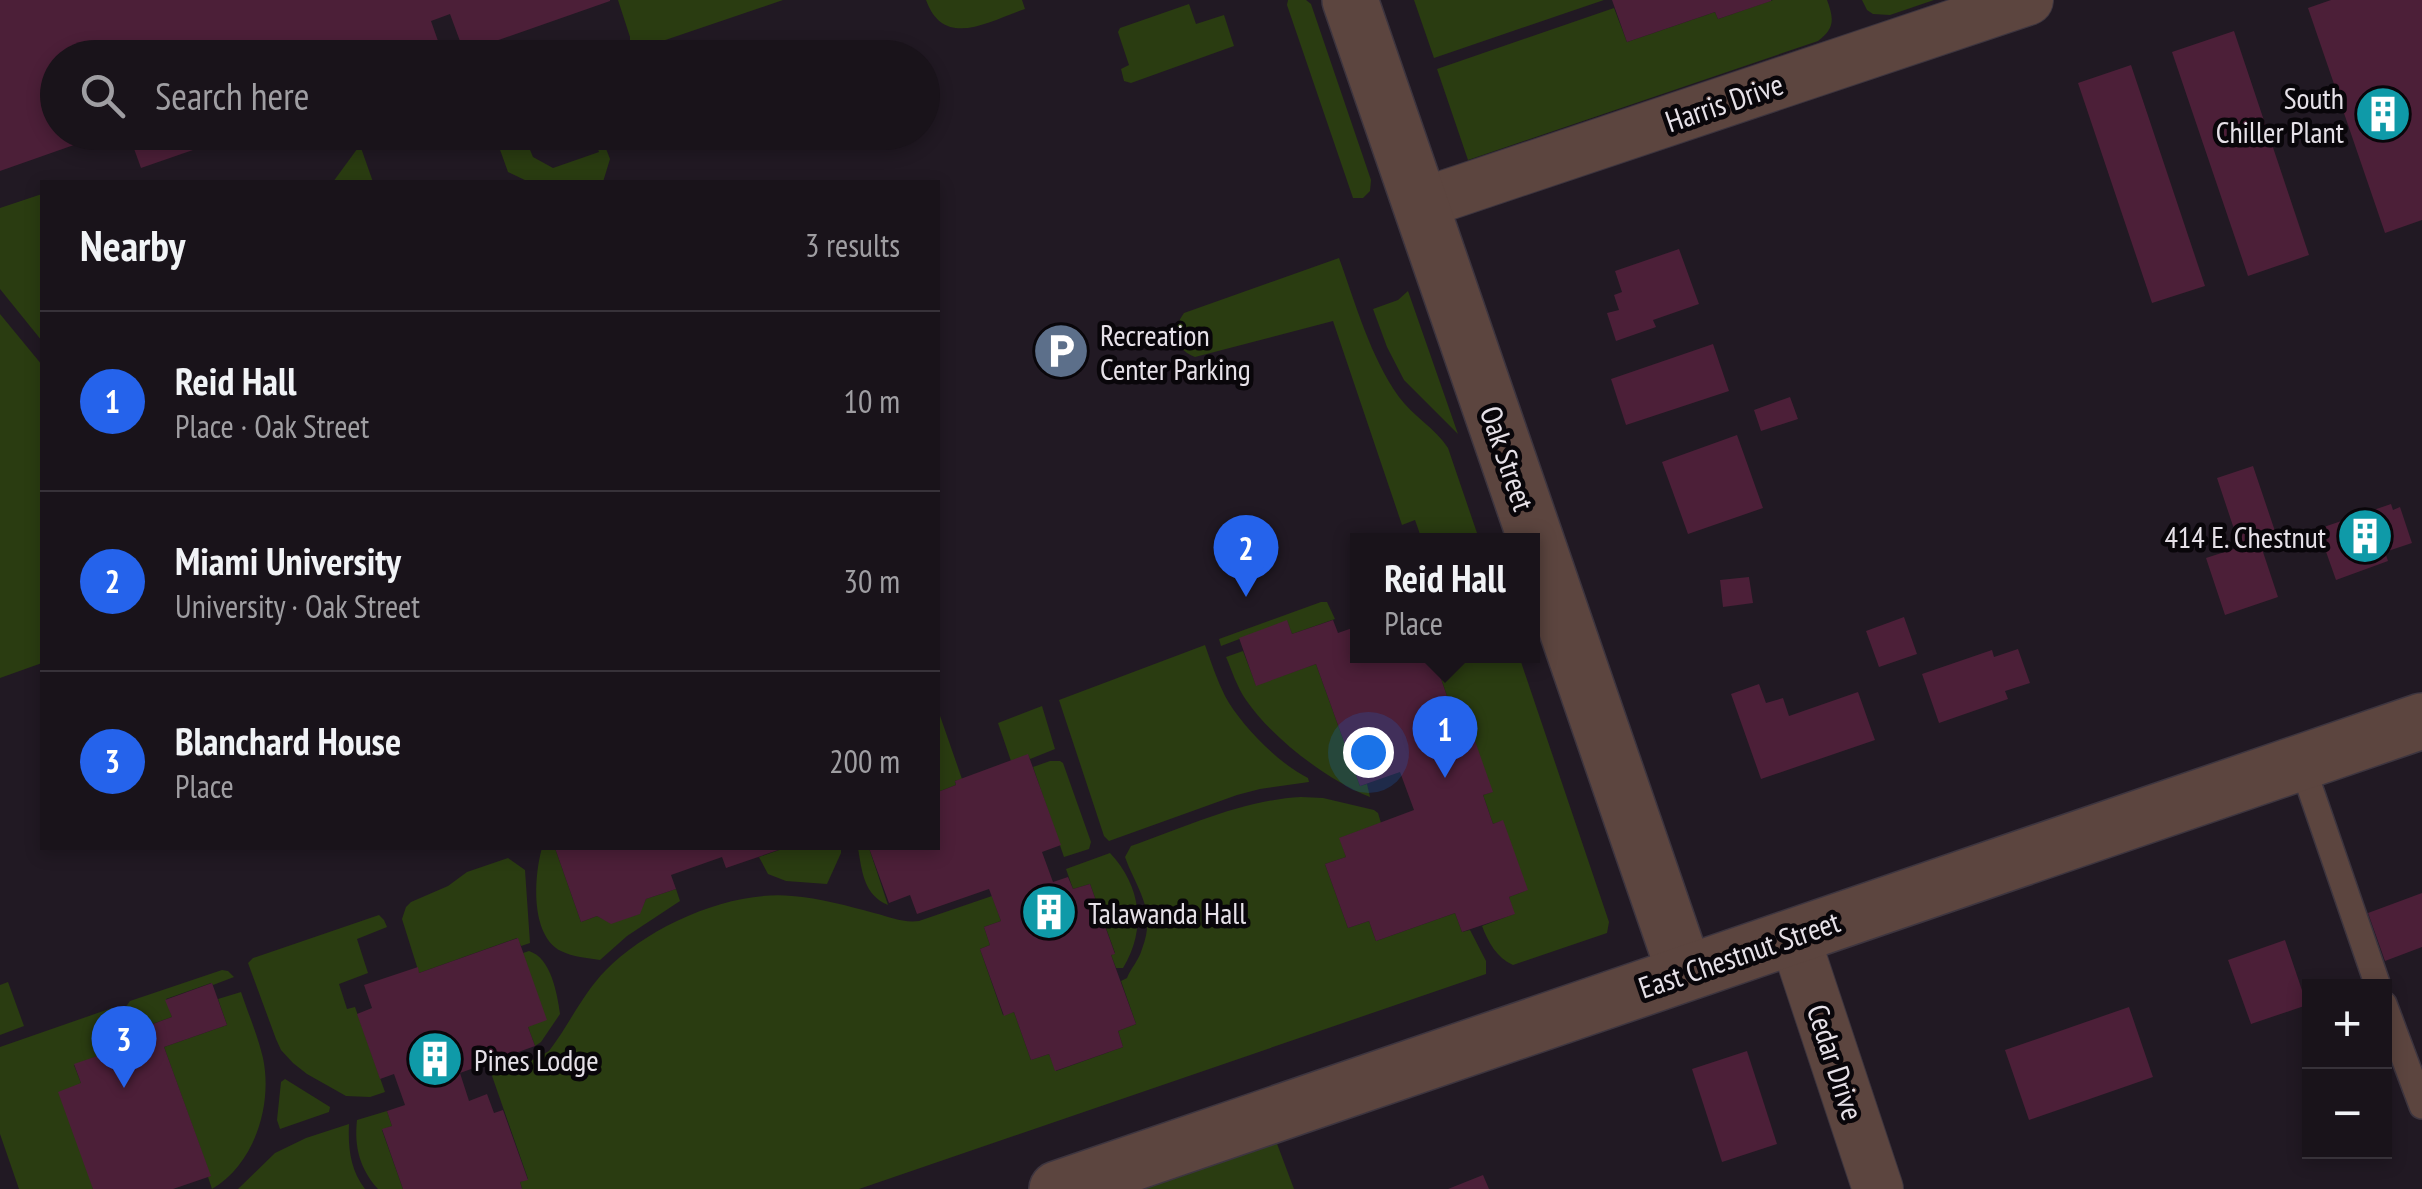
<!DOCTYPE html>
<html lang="en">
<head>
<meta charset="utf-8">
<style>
	body { margin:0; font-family:"PT Sans Narrow",sans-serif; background:#262027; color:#f1f3f6 }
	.controls { position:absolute; right:30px; bottom:30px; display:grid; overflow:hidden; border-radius:0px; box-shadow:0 5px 15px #0003 }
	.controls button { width:90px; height:90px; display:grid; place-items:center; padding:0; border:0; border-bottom:2px solid #373239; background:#19131a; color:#f1f3f6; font:50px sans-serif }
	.you { position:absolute; left:1368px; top:752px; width:35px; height:35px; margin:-25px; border:8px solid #fff; border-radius:50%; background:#1a73e8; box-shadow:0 0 0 15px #1a73e833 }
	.badge { display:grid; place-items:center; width:65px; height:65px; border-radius:50%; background:#2563eb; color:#fff; font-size:32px; font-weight:700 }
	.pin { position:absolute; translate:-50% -82px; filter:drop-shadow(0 2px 5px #0008) }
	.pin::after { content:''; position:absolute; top:52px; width:35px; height:30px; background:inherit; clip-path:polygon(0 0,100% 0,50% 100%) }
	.popup { position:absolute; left:1350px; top:533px; width:190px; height:130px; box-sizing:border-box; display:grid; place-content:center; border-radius:0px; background:#19131a; filter:drop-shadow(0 2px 8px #0005); font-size:32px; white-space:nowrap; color:#9f9ea2 }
	.popup b { font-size:38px; color:#f1f3f6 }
	.popup::after { content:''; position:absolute; left:50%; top:100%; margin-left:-20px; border:20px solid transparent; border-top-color:#19131a }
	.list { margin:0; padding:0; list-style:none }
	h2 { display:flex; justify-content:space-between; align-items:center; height:130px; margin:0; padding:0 40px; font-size:42px }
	h2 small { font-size:32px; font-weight:400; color:#9f9ea2 }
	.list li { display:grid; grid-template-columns:65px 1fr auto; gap:30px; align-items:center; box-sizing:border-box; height:180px; padding:0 40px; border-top:2px solid #373239 }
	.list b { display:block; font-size:38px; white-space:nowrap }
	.list p { margin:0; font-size:32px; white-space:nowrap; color:#9f9ea2 }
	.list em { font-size:32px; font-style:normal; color:#9f9ea2 }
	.icon { flex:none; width:55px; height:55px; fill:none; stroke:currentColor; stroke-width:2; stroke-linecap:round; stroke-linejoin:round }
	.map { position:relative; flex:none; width:2422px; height:1189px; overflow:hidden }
	.search { position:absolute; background:#19131a; box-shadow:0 5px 15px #0003; left:40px; top:40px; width:900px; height:110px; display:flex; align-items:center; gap:25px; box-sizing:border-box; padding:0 35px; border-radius:55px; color:#9f9ea2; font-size:38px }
	.panel { position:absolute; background:#19131a; box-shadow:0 5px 15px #0003; left:40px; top:180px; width:900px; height:670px; border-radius:0px }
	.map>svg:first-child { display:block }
	.green { fill:#2a3c11 }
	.building { fill:#4c1f38 }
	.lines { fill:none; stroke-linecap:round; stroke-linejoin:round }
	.service-casing { stroke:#3d353f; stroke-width:28 }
	.minor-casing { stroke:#3d353f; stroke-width:52 }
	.tertiary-casing { stroke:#3d353f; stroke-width:58 }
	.service { stroke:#5c453f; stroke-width:25 }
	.minor { stroke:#5c453f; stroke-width:50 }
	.tertiary { stroke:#5c453f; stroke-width:55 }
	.labels { text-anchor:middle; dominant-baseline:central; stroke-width:9; stroke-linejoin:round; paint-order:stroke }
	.poi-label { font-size:30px; fill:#e6e1e8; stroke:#09060a; text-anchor:start }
	.street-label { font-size:30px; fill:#e6e1e8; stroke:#09060a }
</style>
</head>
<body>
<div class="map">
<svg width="2422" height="1189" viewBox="0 0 2422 1189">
	<rect width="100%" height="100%" fill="#211923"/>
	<!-- green -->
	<g class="green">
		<path d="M 618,0 L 783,0 L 630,52 L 630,37 Z"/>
		<path d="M 926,0 L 1022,0 L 1025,9 C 989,21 944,50 926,0 Z"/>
		<path d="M 1288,0 L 1306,0 L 1311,4 L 1371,180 L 1370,191 L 1363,198 L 1353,198 L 1287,5 Z"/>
		<path d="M 1414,0 L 1604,0 L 1434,58 Z"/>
		<path d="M 1773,0 L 1827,0 C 1834,19 1835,28 1818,41 L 1468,160 L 1437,69 L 1614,8 L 1627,42 L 1715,12 L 1718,19 Z"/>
		<path d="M 1862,0 L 1934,0 L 1890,15 L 1873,14 L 1867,10 Z"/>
		<path d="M 1189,4 L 1196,24 L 1224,15 L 1234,46 L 1131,83 L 1124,81 L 1121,69 L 1129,65 L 1118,32 L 1120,28 Z"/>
		<path d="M 494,133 L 523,133 L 533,157 L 553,168 L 599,152 L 593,133 L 600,133 L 610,159 L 603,182 L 529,182 L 508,172 Z"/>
		<path d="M 360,145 L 373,182 L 333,182 Z"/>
		<path d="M 42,194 L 42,341 L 0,289 L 0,208 Z"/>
		<path d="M 1339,258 C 1356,305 1370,356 1399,397 C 1413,416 1435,428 1448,448 L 1477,533 L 1455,540 L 1422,540 L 1415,520 L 1402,525 L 1333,321 L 1195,357 C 1174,349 1171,331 1184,313 Z"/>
		<path d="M 1408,291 L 1458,434 L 1404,380 L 1387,347 L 1373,309 L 1398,300 Z"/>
		<path d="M 0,314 L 42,365 L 42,663 L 0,678 Z"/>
		<path d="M 1321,602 L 1327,602 L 1335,619 L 1292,634 L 1287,621 L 1221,646 L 1219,639 Z"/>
		<path d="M 1205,645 C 1211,662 1217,680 1225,696 C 1240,724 1279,764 1308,778 L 1309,782 L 1260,789 L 1237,795 L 1109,841 L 1104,836 L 1059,700 Z"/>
		<path d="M 1243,651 L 1256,685 L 1316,664 L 1360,786 L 1367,784 L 1370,797 C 1327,780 1272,738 1246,700 C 1237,687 1232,671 1226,657 Z"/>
		<path d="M 1433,656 L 1519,656 L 1609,922 L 1607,933 L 1513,965 C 1497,958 1488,942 1482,926 L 1514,914 L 1509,897 L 1527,890 L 1502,821 L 1493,824 L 1483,795 L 1492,792 L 1468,722 L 1457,725 Z"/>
		<path d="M 1042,706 L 1055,749 L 1030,759 L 1028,755 L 1011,761 L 998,723 Z"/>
		<path d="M 938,710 L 962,779 L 955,781 L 956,785 L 938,792 Z"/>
		<path d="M 1050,761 L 1060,761 L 1063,763 L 1091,842 L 1089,849 L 1064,857 L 1033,767 Z"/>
		<path d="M 1301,797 L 1323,798 L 1374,810 L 1378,813 L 1381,823 L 1340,838 L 1346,857 L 1325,864 L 1348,928 L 1369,921 L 1376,941 L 1455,913 L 1462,932 L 1470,930 L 1486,961 L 1486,974 L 859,1189 L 522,1189 L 520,1182 L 528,1179 L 491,1073 L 535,1059 L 549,1051 C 569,1025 583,993 606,970 C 649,926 730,890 792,896 C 820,898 848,906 874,913 C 890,917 903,923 919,921 L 992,896 L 1001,921 L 984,927 L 990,945 L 980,949 L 1003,1015 L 1014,1012 L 1031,1060 L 1049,1054 L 1056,1071 L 1123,1047 L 1118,1031 L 1136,1024 L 1121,981 L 1127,978 C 1131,968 1139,960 1142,949 C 1157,910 1137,890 1125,857 L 1131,846 C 1186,827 1242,800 1301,797 Z"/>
		<path d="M 542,848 L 555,848 L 581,922 L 597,916 L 611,923 L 639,914 L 646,899 L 676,889 L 680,901 L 627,936 L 600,960 C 587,958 573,957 561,951 C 530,935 534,876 542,848 Z"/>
		<path d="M 785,848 L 841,848 L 841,853 L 827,884 L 786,881 L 768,874 L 759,857 Z"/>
		<path d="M 858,848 L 869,848 L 888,905 C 864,895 862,872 858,848 Z"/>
		<path d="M 1110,853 C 1141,886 1147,929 1123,968 L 1116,968 L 1111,955 L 1115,953 L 1090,884 L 1073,889 L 1066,869 Z"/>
		<path d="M 508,858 L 525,870 L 530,943 L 521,946 L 517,938 L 419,973 L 402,919 L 406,907 L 411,902 L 448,886 L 467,872 Z"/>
		<path d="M 379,915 L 384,920 L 387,927 L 357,939 L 368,973 L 339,984 L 347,1009 L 355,1007 L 385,1092 L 370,1097 L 346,1096 L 307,1074 L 293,1063 L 281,1050 L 276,1039 L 248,963 L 253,958 Z"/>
		<path d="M 529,951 C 551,958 557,993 560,1014 L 541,1042 L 535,1046 L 528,1027 L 523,953 Z"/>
		<path d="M 222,970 L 228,971 L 234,977 L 213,985 L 211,983 L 166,999 L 172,1017 L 133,1031 L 125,1008 L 130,1001 Z"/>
		<path d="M 8,982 L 24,1026 L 0,1035 L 0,985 Z"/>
		<path d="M 241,992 C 248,1013 258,1036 263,1058 C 273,1105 254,1165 212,1189 L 208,1177 L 210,1175 L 164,1047 L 227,1025 L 218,999 Z"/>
		<path d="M 112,1008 L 118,1015 L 128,1045 L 74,1065 L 81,1083 L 93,1189 L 19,1189 L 0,1134 L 0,1047 Z"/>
		<path d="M 285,1079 L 330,1107 L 329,1112 L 280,1129 L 277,1120 L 281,1082 Z"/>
		<path d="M 387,1111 L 392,1126 L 382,1130 L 403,1189 L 378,1189 C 360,1169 354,1147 357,1120 Z"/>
		<path d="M 1267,1117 L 1294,1189 L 1057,1189 Z"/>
		<path d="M 349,1124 C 348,1147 350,1170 365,1189 L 238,1189 L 275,1153 L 306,1138 Z"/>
	</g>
	<!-- building -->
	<g class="building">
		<path d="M 0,0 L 610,0 L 610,1 L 464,52 L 450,14 L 431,21 L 444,58 L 380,58 L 375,43 L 357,49 L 360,58 L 58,58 L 58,132 L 108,133 L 0,171 Z"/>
		<path d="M 1612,0 L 1771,0 L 1771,1 L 1718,19 L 1715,12 L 1627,42 Z"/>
		<path d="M 2331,0 L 2422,0 L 2422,220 L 2385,233 L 2308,8 Z"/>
		<path d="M 2234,31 L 2309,255 L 2248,276 L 2172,52 Z"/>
		<path d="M 2131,65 L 2205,286 L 2152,303 L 2078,83 Z"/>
		<path d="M 128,132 L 242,132 L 242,133 L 141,168 Z"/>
		<path d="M 1679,249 L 1699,304 L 1653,320 L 1656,327 L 1616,341 L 1607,313 L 1619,310 L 1614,295 L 1622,292 L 1615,271 Z"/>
		<path d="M 1713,344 L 1729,391 L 1626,425 L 1611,379 Z"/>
		<path d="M 1790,397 L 1798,419 L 1761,431 L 1754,410 Z"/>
		<path d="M 1737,435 L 1763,508 L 1688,534 L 1662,462 Z"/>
		<path d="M 2253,466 L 2280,546 L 2263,552 L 2278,597 L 2225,615 L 2206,558 L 2240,547 L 2217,478 Z"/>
		<path d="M 2391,504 L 2393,510 L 2400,507 L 2412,543 L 2385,552 L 2388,561 L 2336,580 L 2318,529 Z"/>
		<path d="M 1749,577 L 1753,603 L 1723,607 L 1720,580 Z"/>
		<path d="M 1904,617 L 1917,654 L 1879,667 L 1866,631 Z"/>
		<path d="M 1287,620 L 1292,634 L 1333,620 L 1338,633 L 1358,626 L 1358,656 L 1433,656 L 1457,725 L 1468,721 L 1493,792 L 1483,795 L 1493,824 L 1503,820 L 1528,890 L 1509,897 L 1515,914 L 1462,932 L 1455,913 L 1376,941 L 1369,921 L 1348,928 L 1325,864 L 1346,857 L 1339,838 L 1414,810 L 1400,772 L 1360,786 L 1316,664 L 1256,686 L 1239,638 Z"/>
		<path d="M 2018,649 L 2030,683 L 2005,691 L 2008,699 L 1939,723 L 1922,674 L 1992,650 L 1994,657 Z"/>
		<path d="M 1759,684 L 1766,703 L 1783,698 L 1789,716 L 1858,692 L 1875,740 L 1761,779 L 1731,694 Z"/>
		<path d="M 1028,754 L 1061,845 L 1042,852 L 1053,882 L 1068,877 L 1073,889 L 1090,884 L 1115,954 L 1111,955 L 1136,1024 L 1118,1031 L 1123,1047 L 1055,1071 L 1049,1054 L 1031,1060 L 1014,1012 L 1004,1016 L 980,949 L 990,945 L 984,927 L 1001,921 L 989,889 L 917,914 L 910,895 L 889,903 L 869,848 L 938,848 L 938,792 L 956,785 L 955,781 Z"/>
		<path d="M 555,848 L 784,848 L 726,868 L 722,857 L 671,875 L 676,889 L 646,899 L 640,914 L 611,924 L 597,916 L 581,922 Z"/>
		<path d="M 2422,893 L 2422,947 L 2385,961 L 2368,913 Z"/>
		<path d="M 518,938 L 547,1020 L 528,1027 L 535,1046 L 460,1073 L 469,1101 L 487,1094 L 494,1113 L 503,1110 L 528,1180 L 520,1182 L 522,1189 L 403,1189 L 382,1129 L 392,1126 L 387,1111 L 405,1105 L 394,1074 L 380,1079 L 357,1014 L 372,1008 L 364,985 L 418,967 L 419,973 Z"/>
		<path d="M 2285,940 L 2307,1005 L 2251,1024 L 2228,960 Z"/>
		<path d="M 212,983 L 227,1025 L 164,1047 L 211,1176 L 173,1189 L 93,1189 L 58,1092 L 81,1083 L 74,1064 L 135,1043 L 131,1032 L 172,1017 L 165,1000 Z"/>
		<path d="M 2129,1007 L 2153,1077 L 2029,1120 L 2005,1050 Z"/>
		<path d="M 1747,1051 L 1777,1144 L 1722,1162 L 1692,1069 Z"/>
		<path d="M 1483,1175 L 1489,1189 L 1448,1189 Z"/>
	</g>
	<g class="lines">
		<!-- service casing -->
		<g class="service-casing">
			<g id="service">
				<path d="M 2301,762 L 2378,986"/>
				<path d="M 2384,1004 L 2422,1106"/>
			</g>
		</g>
		<!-- minor casing -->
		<g class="minor-casing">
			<g id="minor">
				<path d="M 1420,204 L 2028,0"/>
				<path d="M 1794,936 L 1878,1189"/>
			</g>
		</g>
		<!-- tertiary casing -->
		<g class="tertiary-casing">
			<g id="tertiary">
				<path d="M 1350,0 L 1685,973"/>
				<path d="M 1057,1189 L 2422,721"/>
			</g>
		</g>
		<!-- service -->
		<use href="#service" class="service"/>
		<!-- minor -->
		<use href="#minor" class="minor"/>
		<!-- tertiary -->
		<use href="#tertiary" class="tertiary"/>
	</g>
	<!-- icons -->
	<defs>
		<g id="building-disc" transform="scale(2.875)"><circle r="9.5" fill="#0f9aa8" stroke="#09060a"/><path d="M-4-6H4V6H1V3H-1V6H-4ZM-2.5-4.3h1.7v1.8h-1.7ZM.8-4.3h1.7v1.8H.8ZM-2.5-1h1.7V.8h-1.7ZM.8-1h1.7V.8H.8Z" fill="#fff"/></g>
		<g id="parking-disc" transform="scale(2.875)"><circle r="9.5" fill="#5c6f8a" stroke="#09060a"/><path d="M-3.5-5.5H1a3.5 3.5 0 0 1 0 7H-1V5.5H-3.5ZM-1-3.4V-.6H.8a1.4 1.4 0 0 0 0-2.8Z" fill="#fff"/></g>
	</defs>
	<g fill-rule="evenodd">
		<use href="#building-disc" x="2383" y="114"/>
		<use href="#parking-disc" x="1061" y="351"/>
		<use href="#building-disc" x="2365" y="536"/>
		<use href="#building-disc" x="1049" y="912"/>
		<use href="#building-disc" x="435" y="1059"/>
	</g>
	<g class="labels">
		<!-- poi labels -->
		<g class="poi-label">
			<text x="2344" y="97" text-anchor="end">South<tspan x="2344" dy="34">Chiller Plant</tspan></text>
			<text x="1100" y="334">Recreation<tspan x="1100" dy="34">Center Parking</tspan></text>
			<text x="2326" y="536" text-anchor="end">414 E. Chestnut</text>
			<text x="1088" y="912">Talawanda Hall</text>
			<text x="474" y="1059">Pines Lodge</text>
		</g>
		<!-- street labels -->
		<g class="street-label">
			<text transform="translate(1724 102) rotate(-19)">Harris Drive</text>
			<text transform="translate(1508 458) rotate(71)">Oak Street</text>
			<text transform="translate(1739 954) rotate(-19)">East Chestnut Street</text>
			<text transform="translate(1836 1062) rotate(72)">Cedar Drive</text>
		</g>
	</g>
</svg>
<div class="controls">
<button>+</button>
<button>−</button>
</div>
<div class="you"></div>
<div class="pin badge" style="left:1445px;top:778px">1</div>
<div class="popup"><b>Reid Hall</b>Place</div>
<div class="pin badge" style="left:1246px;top:597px">2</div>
<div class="pin badge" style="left:124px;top:1088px">3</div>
<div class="search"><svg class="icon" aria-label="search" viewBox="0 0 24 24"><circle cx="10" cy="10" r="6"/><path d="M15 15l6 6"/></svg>Search here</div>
<section class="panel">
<h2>Nearby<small>3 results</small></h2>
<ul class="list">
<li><span class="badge">1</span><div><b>Reid Hall</b><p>Place · Oak Street</p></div><em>10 m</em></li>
<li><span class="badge">2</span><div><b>Miami University</b><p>University · Oak Street</p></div><em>30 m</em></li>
<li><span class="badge">3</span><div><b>Blanchard House</b><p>Place</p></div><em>200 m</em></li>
</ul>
</section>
</div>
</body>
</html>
